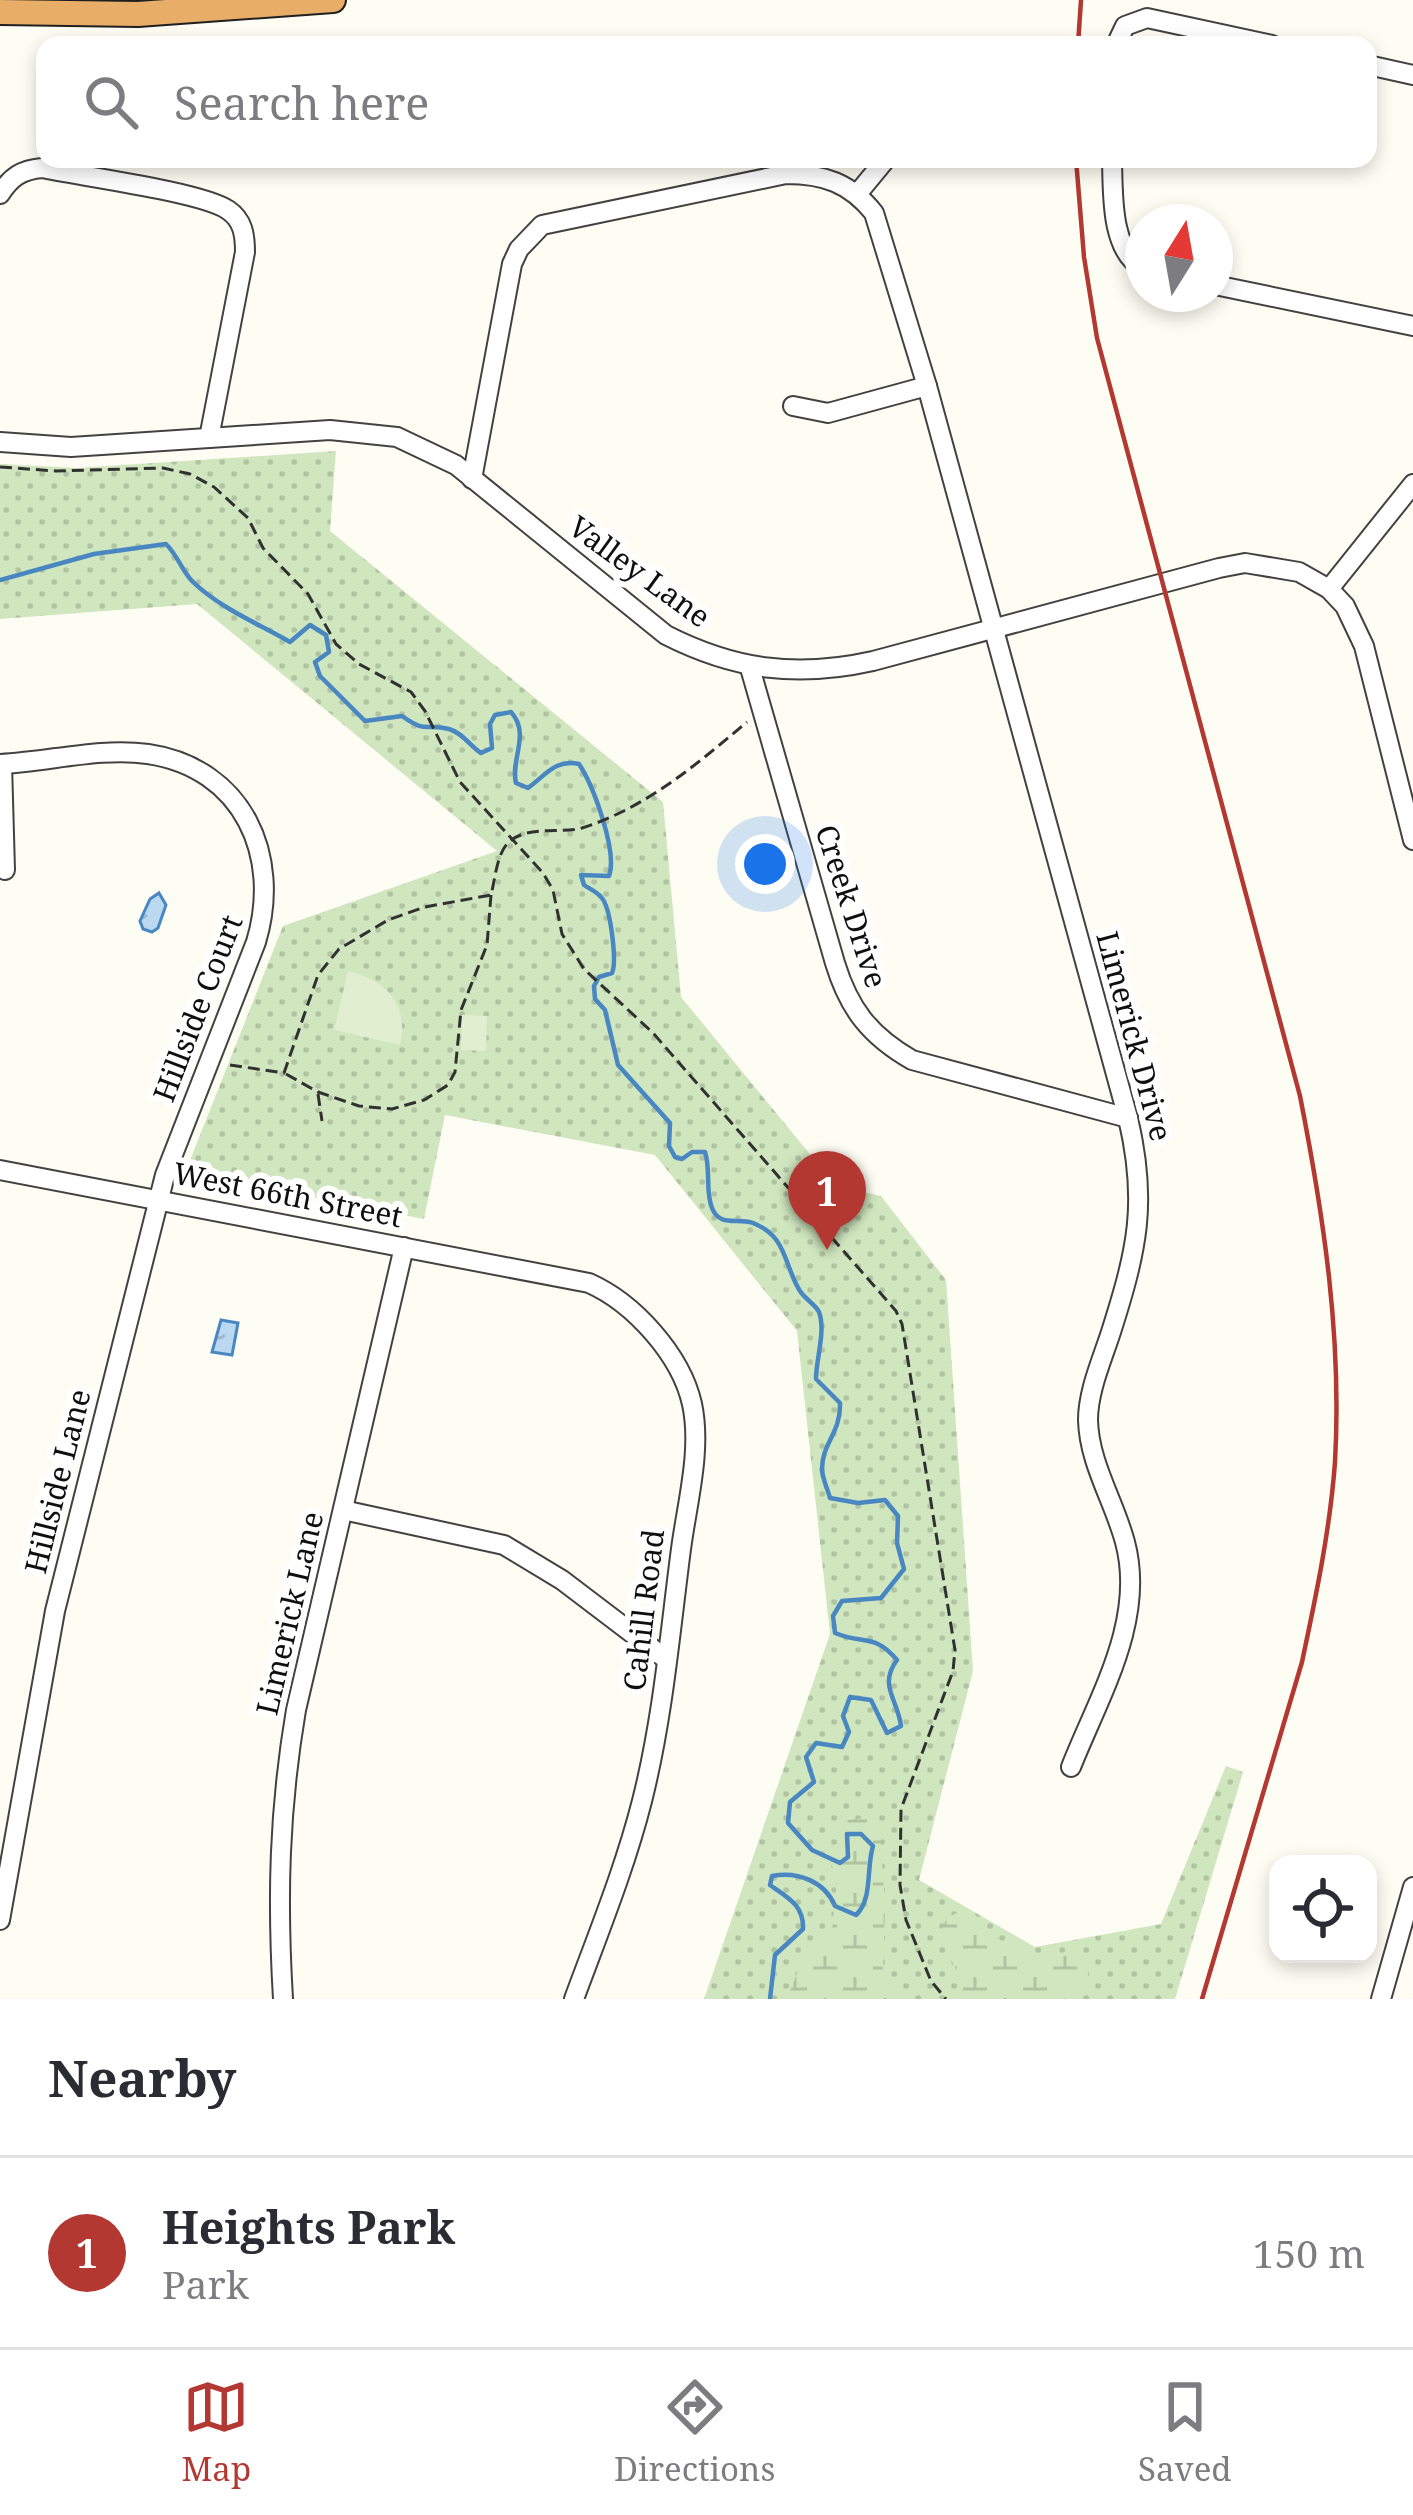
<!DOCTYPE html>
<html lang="en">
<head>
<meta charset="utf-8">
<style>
	body { margin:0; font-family:"Noto Serif",serif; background:#f2f2f3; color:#2b2b33 }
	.controls { position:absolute; right:36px; bottom:36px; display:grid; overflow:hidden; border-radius:24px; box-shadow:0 6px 18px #0003 }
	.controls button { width:108px; height:108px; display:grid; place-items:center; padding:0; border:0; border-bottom:3px solid #e1e1e2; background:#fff; color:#2b2b33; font:60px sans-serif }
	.compass { position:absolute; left:1125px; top:204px; width:108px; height:108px; border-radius:50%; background:#fff; box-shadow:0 6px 18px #0003; rotate:11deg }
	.you { position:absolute; left:765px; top:864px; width:42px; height:42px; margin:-30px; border:9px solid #fff; border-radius:50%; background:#1a73e8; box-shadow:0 0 0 18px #1a73e833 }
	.badge { display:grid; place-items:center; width:78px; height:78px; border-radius:50%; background:#b43832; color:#fff; font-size:39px; font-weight:700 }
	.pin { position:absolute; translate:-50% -99px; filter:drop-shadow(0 3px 6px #0008) }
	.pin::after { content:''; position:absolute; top:63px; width:42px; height:36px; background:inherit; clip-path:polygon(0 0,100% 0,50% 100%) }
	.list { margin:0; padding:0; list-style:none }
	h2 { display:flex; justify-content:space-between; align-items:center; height:156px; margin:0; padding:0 48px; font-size:51px }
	h2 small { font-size:39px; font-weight:400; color:#7c7c81 }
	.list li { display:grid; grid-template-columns:78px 1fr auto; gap:36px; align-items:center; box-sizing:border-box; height:192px; padding:0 48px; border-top:3px solid #e1e1e2 }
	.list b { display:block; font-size:45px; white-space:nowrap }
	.list p { margin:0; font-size:39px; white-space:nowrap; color:#7c7c81 }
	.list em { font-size:39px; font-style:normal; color:#7c7c81 }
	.icon { flex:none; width:66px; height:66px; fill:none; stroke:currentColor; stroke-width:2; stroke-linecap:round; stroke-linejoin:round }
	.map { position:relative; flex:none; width:1413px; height:1999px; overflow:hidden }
	.search { position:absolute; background:#fff; box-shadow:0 6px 18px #0003; left:36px; right:36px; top:36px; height:132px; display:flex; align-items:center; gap:30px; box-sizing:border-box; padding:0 42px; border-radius:24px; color:#7c7c81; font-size:45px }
	.sheet { height:348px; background:#fff }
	nav { display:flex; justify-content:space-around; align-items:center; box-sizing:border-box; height:168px; border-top:3px solid #e1e1e2; background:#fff; font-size:33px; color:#7c7c81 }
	nav a { display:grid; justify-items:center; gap:6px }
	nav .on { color:#b43832 }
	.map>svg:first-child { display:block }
	.grass { fill:url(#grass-dots) }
	.wetland { fill:url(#wetland-marsh) }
	.pitch { fill:#e1eecf }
	.water { fill:url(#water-ripples); stroke:#4887c2; stroke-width:3 }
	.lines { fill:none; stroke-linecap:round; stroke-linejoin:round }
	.stream { stroke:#4887c2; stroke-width:4.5 }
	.minor-casing { stroke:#424242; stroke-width:22 }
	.highway-casing { stroke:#202020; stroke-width:28 }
	.path { stroke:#313131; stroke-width:3; stroke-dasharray:12 6; stroke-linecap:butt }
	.minor { stroke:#fff; stroke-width:18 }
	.highway { stroke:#e8ad66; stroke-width:24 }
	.rail { stroke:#b43832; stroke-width:4.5 }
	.labels { text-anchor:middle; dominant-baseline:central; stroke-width:12; stroke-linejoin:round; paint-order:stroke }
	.street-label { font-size:30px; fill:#0f0f0f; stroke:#fff }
</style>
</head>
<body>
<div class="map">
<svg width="1413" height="1999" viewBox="0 0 1413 1999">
	<defs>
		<pattern id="grass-dots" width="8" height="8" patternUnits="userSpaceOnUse" patternTransform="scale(3)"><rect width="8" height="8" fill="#cfe6be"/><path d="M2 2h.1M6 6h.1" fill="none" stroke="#b1c4a2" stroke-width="1.8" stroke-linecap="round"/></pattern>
		<pattern id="wetland-marsh" width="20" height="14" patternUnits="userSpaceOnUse" patternTransform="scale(3)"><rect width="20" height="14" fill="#cfe6be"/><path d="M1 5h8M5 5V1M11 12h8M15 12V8" fill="none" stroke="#b1c4a2"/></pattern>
		<pattern id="water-ripples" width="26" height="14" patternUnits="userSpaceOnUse" patternTransform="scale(3)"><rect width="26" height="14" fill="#bbd8f1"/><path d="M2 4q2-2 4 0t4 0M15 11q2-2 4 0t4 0" fill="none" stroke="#a0b8cd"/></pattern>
	</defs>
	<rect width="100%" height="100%" fill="#fefdf3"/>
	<!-- grass -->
	<path class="grass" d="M 336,451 L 330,531 L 663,802 L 681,997 L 836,1186 L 881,1196 L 946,1280 L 973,1671 L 919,1880 L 1035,1947 L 1161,1924 L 1226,1766 L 1243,1772 L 1175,1999 L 704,1999 L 830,1634 L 797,1331 L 655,1155 L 445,1115 L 424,1219 L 185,1173 L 283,926 L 497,851 L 197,604 L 0,619 L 0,464 L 77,468 Z"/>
	<!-- wetland -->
	<g class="wetland">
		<path d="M 866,1818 L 880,1831 L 885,1907 L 883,1970 L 907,1999 L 787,1999 L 808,1945 L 832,1929 L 837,1880 L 829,1858 L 848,1820 Z"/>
		<path d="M 957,1913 C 982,1929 1006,1946 1034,1953 C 1058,1959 1066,1950 1089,1964 L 1087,1981 L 1064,1999 L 950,1999 L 964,1985 L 939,1935 L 947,1918 Z"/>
	</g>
	<!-- pitch -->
	<g class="pitch">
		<path d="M 348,971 C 387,980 409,1005 400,1045 L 334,1030 Z"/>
		<path d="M 462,1015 L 487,1016 L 486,1051 L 461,1050 Z"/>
	</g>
	<!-- water -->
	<g class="water">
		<path d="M 159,893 L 166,905 L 158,928 L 152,932 L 143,929 L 140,921 L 150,899 Z"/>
		<path d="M 221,1320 L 238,1323 L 232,1355 L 212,1352 Z"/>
	</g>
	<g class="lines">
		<!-- stream -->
		<path class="stream" d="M 0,580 L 94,554 L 166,544 C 178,556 182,571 193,582 C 220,608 257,623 290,642 L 310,625 L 326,635 L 329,652 L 315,662 L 320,676 L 365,721 L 402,716 C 427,734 425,723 449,729 C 463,733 470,746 481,753 L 492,748 L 490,724 L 495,715 L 511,712 C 531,734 510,760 516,783 L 528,788 C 546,775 555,759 579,764 C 593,785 618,852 609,876 L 581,875 L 584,885 C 590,889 597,892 601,897 C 611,907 617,962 612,973 L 599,977 L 594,986 L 595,999 L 605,1010 L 618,1065 L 670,1123 L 669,1146 L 675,1157 L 682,1159 L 692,1152 L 705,1152 C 711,1170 705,1191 712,1208 C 720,1228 738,1217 753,1223 C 788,1237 783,1264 800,1291 C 805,1299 815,1304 819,1312 C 826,1331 816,1359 816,1379 L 840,1403 C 841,1433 822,1443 822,1469 C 822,1478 828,1490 830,1498 L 858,1503 L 885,1500 L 898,1516 L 897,1543 L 904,1569 L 881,1598 L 842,1601 L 833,1616 L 835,1633 C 864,1645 874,1633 897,1660 C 878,1685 898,1700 901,1726 L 887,1733 L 871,1700 L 850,1697 L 843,1716 L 849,1732 L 842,1747 L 816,1743 L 806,1757 L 814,1782 L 790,1802 L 788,1823 L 812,1850 L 840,1863 L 848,1857 L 847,1834 L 861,1834 L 873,1846 C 866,1868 873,1899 856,1915 L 835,1906 C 825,1882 799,1871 772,1876 L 770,1885 C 788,1898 804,1905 803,1929 L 775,1955 L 770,1999"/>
		<!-- minor casing -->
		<g class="minor-casing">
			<g id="minor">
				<path d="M 1116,45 L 1125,26 L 1147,18 L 1272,45"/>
				<path d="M 1368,65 L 1413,75"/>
				<path d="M 1112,159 C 1113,192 1110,251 1143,268"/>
				<path d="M 858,193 L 886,159"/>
				<path d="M 0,194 C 11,177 21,170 42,168 C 80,176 202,192 228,210 C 243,220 245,235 245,252 L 209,438"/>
				<path d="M 1215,285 L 1413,326"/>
				<path d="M 793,406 L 828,413 L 927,386"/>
				<path d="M 0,442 L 71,447 L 330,430 L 397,437 L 456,465 L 666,635 C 735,670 797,678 873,661 L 1219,568 L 1245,563 L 1299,572 L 1329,589 L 1345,606 L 1364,646 L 1413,840"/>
				<path d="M 472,479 L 512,264 L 519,249 L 542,225 L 786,174 C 824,174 850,183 874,213 L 927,386 L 1128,1118 C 1148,1203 1137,1250 1111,1332 C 1102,1360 1088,1391 1088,1420 C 1089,1463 1114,1501 1125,1542 C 1146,1620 1099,1696 1071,1767"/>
				<path d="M 1329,589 L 1413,484"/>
				<path d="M 750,668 L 835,963 C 849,1009 870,1036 912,1060 L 1128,1118"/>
				<path d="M 0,764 C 48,762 100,747 148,754 C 243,768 282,856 256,942 L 165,1175 L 55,1611 L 0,1920"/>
				<path d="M 2,764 L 5,870"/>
				<path d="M 0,1170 L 589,1283 C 634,1303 681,1355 692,1404 C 702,1450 687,1503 681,1549 C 670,1633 663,1718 642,1801 C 625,1868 598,1934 574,1999"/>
				<path d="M 343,1510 L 504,1545 L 562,1580 L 666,1659"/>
				<path d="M 283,1999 C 277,1898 279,1810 296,1710 L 404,1247"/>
				<path d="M 1381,1999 L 1413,1887"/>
			</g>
		</g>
		<!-- highway casing -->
		<g class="highway-casing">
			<path id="highway" d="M 0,12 L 138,14 L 333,0"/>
		</g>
		<!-- path -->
		<g class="path">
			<path d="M 0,467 L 56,471 L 163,468 L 190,474 L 214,487 L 248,518 L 263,548 L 308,594 L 336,644 L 359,664 L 411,692 L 425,711 L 460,782 L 543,873 L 553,890 L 562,934 L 584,969 L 653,1033 L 896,1311 L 902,1324 L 955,1650 L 953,1671 L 901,1809 L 900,1885 L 906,1920 L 931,1981 L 946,1999"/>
			<path d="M 230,1065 L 284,1073 L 318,975 L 339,949 L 388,920 L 425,907 L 491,895 C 495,880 497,852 509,842 C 528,825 559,834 582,828 C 646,808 697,764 747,722"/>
			<path d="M 286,1074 L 318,1092 L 359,1106 L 392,1109 L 424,1100 L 448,1085 L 455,1072 L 461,1010 L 487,945 L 491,895"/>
			<path d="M 318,1094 L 322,1121"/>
		</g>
		<!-- minor -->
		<use href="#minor" class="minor"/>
		<!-- highway -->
		<use href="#highway" class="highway"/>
		<!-- rail -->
		<g class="rail">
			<path d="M 1078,45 L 1081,0"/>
			<path d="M 1076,159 L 1084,257 L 1097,338 L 1300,1096 C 1324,1218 1342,1338 1335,1462 C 1330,1530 1316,1596 1302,1662 L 1202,1999"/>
		</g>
	</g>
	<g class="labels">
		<!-- street labels -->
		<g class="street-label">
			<text transform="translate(640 571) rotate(36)">Valley Lane</text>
			<text transform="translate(852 906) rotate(72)">Creek Drive</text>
			<text transform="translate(197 1008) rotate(-69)">Hillside Court</text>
			<text transform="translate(1135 1036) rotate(75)">Limerick Drive</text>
			<text transform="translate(288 1194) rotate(11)">West 66th Street</text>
			<text transform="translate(57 1481) rotate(-76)">Hillside Lane</text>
			<text transform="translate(643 1610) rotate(-83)">Cahill Road</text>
			<text transform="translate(289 1613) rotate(-77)">Limerick Lane</text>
		</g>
	</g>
</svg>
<div class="controls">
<button><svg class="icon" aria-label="locate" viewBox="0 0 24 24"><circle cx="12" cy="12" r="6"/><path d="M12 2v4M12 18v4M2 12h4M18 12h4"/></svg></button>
</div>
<svg class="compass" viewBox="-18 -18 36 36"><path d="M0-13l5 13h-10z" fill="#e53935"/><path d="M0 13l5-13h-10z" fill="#7c7c81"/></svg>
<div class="you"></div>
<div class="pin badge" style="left:827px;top:1250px">1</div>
<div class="search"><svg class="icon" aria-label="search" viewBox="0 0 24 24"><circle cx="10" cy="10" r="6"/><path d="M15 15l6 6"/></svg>Search here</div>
</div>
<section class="sheet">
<h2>Nearby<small></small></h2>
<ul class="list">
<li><span class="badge">1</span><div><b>Heights Park</b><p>Park</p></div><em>150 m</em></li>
</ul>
</section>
<nav>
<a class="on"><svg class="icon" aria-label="map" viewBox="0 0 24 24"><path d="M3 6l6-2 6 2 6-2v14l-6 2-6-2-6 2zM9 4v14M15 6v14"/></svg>Map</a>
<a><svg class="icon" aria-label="directions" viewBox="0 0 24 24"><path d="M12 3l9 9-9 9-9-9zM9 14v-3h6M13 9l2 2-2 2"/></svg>Directions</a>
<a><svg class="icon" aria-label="saved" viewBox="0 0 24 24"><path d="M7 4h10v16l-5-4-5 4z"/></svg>Saved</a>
</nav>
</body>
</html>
